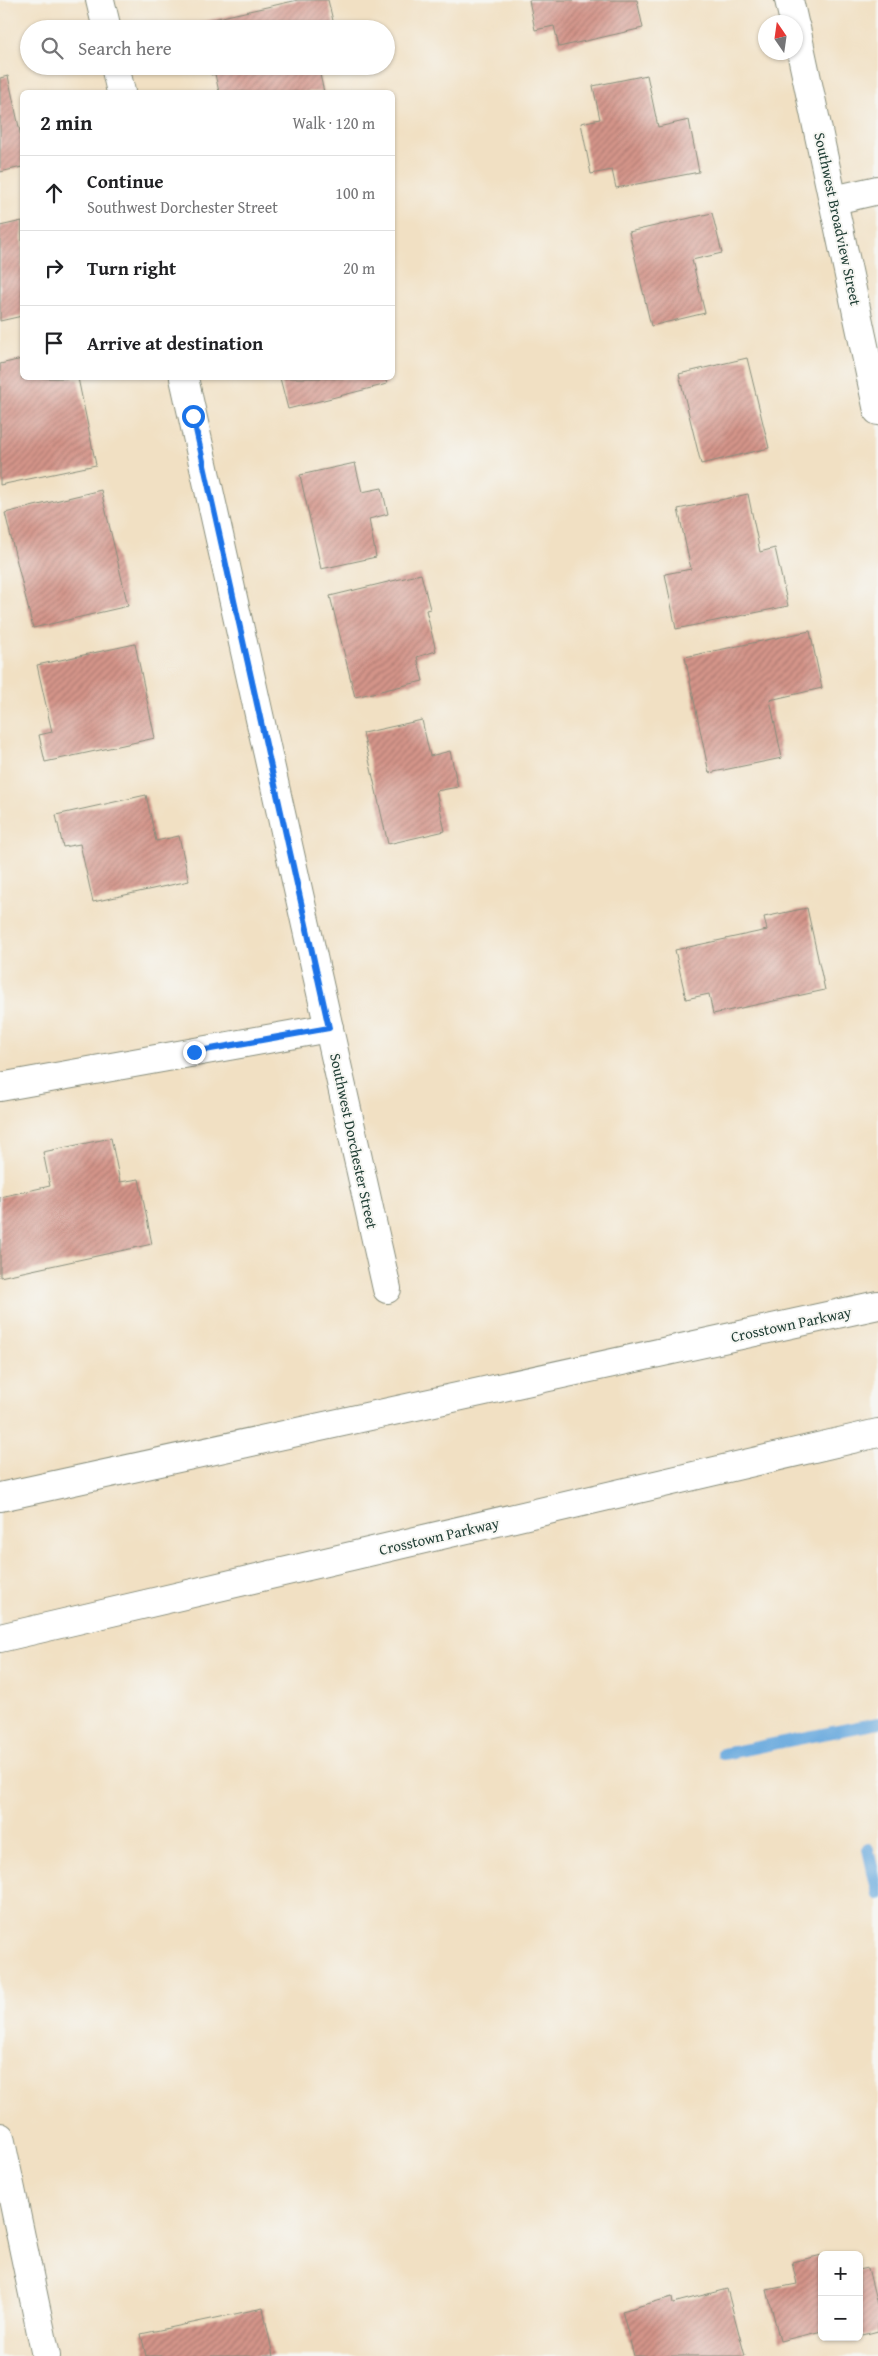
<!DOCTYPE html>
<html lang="en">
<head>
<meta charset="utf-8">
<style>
	body { margin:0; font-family:"Gentium Book Plus",serif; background:#f6f6f6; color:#202124 }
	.controls { position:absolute; right:15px; bottom:15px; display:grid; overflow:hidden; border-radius:8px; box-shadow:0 1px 4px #0004 }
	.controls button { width:45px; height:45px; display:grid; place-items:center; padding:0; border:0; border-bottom:1px solid #e0e0e0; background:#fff; color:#202124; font:25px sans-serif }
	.compass { position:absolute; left:758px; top:15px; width:45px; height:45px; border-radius:50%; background:#fff; box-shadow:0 1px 4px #0004; rotate:347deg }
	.stop { position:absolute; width:15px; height:15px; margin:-11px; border:4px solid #1a73e8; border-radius:50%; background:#fff }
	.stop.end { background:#1a73e8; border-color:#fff; box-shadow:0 1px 5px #0008 }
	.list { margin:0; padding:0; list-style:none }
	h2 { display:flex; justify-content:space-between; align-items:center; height:65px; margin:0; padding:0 20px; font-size:21px }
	h2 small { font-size:16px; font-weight:400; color:#757577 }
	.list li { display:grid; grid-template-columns:32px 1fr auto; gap:15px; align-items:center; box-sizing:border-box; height:75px; padding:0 20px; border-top:1px solid #e0e0e0 }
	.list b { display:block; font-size:19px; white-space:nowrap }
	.list p { margin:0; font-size:16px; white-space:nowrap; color:#757577 }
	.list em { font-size:16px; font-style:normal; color:#757577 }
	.icon { flex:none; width:28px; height:28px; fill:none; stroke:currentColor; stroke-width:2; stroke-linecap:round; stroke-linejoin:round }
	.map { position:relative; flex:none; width:878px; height:2356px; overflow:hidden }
	.search { position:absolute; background:#fff; box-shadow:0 1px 4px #0004; left:20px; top:20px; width:375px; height:55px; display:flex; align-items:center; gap:12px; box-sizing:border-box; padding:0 18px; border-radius:28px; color:#757577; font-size:19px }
	.panel { position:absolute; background:#fff; box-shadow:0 1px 4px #0004; left:20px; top:90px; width:375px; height:290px; border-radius:8px }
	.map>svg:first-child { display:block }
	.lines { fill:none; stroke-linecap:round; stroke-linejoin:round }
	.stream { stroke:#6baade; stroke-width:12 }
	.building { fill:url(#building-hatch) }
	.minor-casing { stroke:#888e7c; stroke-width:30 }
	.major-casing { stroke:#888e7c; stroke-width:30 }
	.minor { stroke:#fff; stroke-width:28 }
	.major { stroke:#fff; stroke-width:28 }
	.route { stroke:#1a73e8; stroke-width:6 }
	.labels { text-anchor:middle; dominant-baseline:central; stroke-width:4; stroke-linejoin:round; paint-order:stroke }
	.street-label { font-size:15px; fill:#1f3d34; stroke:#f6f6f2 }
</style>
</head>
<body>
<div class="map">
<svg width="878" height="2356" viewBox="0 0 878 2356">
	<defs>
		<pattern id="building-hatch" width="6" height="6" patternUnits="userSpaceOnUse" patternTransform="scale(1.25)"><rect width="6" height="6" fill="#d49489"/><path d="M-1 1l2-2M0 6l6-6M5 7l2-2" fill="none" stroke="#ab7a71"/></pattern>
	</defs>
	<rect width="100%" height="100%" fill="#f6f6f2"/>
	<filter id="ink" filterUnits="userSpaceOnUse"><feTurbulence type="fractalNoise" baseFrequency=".02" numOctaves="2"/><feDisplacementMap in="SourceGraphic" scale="10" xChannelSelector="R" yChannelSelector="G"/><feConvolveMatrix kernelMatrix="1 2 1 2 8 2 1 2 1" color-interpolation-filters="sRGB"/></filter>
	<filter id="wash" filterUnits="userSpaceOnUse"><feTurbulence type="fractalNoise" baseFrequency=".0096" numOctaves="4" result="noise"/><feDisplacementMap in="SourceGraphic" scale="20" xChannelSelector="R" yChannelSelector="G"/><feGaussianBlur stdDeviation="1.12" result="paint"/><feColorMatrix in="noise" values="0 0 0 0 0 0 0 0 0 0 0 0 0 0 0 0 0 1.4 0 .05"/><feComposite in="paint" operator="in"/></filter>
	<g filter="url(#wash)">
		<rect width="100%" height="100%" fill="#f1e0c3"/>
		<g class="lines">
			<!-- stream -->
			<g class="stream">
				<path d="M 723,1754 L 878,1723"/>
				<path d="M 868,1849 L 878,1894"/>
			</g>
		</g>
		<g id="blocks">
			<!-- building -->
			<g class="building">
				<path d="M 298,0 L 328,0 L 335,29 L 201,29 L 200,22 Z"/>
				<path d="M 529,0 L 637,0 L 643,28 L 559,47 L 554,26 L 535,30 Z"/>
				<path d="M 209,66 L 318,66 L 324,92 L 219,92 L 215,74 L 211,75 Z"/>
				<path d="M 647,75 L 658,127 L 689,120 L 699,172 L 616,188 L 612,170 L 591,174 L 581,123 L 600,119 L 593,86 Z"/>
				<path d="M 8,76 L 22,141 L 22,167 L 0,172 L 0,78 Z"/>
				<path d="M 712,213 L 722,253 L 692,260 L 705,313 L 651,326 L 629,232 Z"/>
				<path d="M 22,221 L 22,316 L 0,321 L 0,226 Z"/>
				<path d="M 747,358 L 769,448 L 701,464 L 679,374 Z"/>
				<path d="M 22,359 L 22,378 L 78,378 L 96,465 L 0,485 L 0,364 Z"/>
				<path d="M 280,378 L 385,378 L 387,384 L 288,409 Z"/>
				<path d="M 355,463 L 362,492 L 382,488 L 388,514 L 369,519 L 376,557 L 321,569 L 300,475 Z"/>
				<path d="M 101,490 L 128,606 L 33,628 L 5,513 Z"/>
				<path d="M 748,494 L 760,552 L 775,548 L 788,606 L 676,629 L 665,574 L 691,569 L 678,509 Z"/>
				<path d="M 421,574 L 430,609 L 426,610 L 436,651 L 417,657 L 423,681 L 355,697 L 330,596 Z"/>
				<path d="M 810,631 L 822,688 L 770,700 L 782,758 L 709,773 L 685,657 Z"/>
				<path d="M 135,644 L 155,738 L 45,762 L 39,735 L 52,732 L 37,665 Z"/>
				<path d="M 422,720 L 430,756 L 450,751 L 458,787 L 436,791 L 445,831 L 388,844 L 363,733 Z"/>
				<path d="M 146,795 L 156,841 L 179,836 L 189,881 L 93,902 L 80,844 L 63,847 L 56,815 Z"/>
				<path d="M 807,908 L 825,990 L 713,1014 L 709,994 L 686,999 L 675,950 L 767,930 L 764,917 Z"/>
				<path d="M 111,1138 L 120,1182 L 139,1179 L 152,1244 L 0,1277 L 0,1197 L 50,1186 L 43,1152 Z"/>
				<path d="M 822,2255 L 822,2331 L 780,2341 L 767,2290 L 797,2284 L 792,2262 Z"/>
				<path d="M 868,2268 L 878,2308 L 878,2331 L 859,2336 L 859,2270 Z"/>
				<path d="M 727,2289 L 745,2356 L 634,2356 L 622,2311 L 672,2297 L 673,2303 Z"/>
				<path d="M 263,2308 L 273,2356 L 146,2356 L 141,2334 Z"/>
			</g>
		</g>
	</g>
	<g filter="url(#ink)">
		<use href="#blocks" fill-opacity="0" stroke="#888e7c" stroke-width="1"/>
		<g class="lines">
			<!-- minor casing -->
			<g class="minor-casing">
				<g id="minor">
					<path d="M 100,0 L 107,29"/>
					<path d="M 789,0 L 794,22"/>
					<path d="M 796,28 L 878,411"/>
					<path d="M 115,66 L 121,92"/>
					<path d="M 834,200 L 878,190"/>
					<path d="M 184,378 L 387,1289"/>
					<path d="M 0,1087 L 329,1028"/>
					<path d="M 0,2137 L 46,2356"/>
				</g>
			</g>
			<!-- major casing -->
			<g class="major-casing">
				<g id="major">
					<path d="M 0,1497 L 878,1305"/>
					<path d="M 0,1638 L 878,1433"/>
				</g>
			</g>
			<!-- minor -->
			<use href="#minor" class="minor"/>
			<!-- major -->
			<use href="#major" class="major"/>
		</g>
	</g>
	<g class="lines" filter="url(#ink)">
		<!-- route -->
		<path class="route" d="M 193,416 L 329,1028 L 194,1052"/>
	</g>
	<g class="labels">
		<!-- street labels -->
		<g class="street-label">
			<text transform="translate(838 219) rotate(78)">Southwest Broadview Street</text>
			<text transform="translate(354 1141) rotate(78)">Southwest Dorchester Street</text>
			<text transform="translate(791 1324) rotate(-12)">Crosstown Parkway</text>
			<text transform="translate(439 1536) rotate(-13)">Crosstown Parkway</text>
		</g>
	</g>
</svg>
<div class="controls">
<button>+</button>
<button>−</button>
</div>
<svg class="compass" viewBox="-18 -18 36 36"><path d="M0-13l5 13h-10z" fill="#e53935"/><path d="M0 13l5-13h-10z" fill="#757577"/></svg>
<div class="stop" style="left:193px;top:416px"></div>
<div class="stop end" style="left:194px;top:1052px"></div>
<div class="search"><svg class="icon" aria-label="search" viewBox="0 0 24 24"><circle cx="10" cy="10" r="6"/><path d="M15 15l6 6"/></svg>Search here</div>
<section class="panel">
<h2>2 min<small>Walk · 120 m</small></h2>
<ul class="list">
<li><svg class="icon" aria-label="ahead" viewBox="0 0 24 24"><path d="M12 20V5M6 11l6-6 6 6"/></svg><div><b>Continue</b><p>Southwest Dorchester Street</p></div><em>100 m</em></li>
<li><svg class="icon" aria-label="right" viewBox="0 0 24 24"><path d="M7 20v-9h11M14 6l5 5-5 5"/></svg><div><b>Turn right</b></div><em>20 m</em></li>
<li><svg class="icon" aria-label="arrive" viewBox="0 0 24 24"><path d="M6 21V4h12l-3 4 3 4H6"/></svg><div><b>Arrive at destination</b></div></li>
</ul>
</section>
</div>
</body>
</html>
